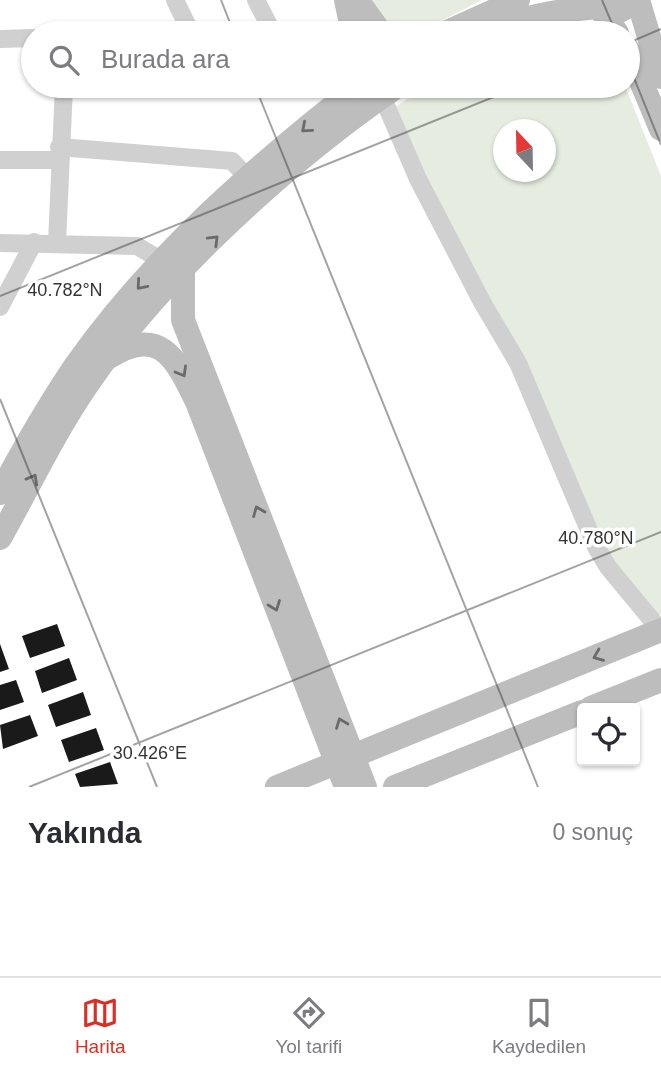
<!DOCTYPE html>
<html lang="tr">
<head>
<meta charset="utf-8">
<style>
	body { margin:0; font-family:Arial,sans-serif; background:#f2f2f3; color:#2b2b33 }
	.controls { position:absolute; right:21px; bottom:21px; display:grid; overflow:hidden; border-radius:7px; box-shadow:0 2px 5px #0004 }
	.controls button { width:63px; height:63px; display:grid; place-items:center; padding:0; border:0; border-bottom:2px solid #e1e1e2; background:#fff; color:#2b2b33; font:35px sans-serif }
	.compass { position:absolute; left:493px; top:119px; width:63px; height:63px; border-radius:50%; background:#fff; box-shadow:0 2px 5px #0004; rotate:338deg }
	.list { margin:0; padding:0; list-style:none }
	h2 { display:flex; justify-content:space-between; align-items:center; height:91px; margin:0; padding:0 28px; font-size:30px }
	h2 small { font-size:23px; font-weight:400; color:#7c7c81 }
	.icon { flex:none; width:38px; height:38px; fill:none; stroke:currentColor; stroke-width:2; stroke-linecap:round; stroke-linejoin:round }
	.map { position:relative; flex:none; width:661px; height:787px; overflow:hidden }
	.search { position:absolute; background:#fff; box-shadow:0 2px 5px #0004; left:21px; right:21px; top:21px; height:77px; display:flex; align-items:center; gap:18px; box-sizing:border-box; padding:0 24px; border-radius:38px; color:#7c7c81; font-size:26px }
	.sheet { height:189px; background:#fff }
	nav { display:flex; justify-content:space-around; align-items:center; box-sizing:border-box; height:98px; border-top:2px solid #e1e1e2; background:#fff; font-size:19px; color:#7c7c81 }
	nav a { display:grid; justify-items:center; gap:4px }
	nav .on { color:#d93025 }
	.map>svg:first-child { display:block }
	.green { fill:#e6ecdf; fill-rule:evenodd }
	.building { fill:#1a1a1a }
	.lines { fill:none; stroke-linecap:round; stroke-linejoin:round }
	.path { stroke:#cdcdcd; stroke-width:2.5; stroke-dasharray:3.5 3.5; stroke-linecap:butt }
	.street { stroke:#d0d0d0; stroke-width:18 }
	.secondary { stroke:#bdbdbd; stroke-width:24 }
	.oneway { stroke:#6a6a6a }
	.ticks { fill:none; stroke:#333; stroke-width:2; stroke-opacity:0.45 }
	.ticks-label { font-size:18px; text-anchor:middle; fill:#333; stroke:#fff; stroke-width:7; stroke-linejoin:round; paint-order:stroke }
</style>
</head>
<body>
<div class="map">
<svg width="661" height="787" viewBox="0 0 661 787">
	<rect width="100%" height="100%" fill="#fff"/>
	<!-- green -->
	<g class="green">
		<path d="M 366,0 L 482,0 L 417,33 L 395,33 Z"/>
		<path d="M 429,86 L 625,86 L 661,176 L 661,615 L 655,617 L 610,565 L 390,110 ZM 504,130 L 546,130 L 546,172 L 504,172 Z"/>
	</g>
	<!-- building -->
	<g class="building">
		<path d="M 57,624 L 65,646 L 30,658 L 22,636 Z"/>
		<path d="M 0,644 L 9,669 L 0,672 Z"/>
		<path d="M 69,658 L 77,680 L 42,693 L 35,671 Z"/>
		<path d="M 16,680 L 24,702 L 0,710 L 0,685 Z"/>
		<path d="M 83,692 L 91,715 L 56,727 L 48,705 Z"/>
		<path d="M 30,715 L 38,736 L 3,749 L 0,725 Z"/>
		<path d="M 96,728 L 104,750 L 69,762 L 61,740 Z"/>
		<path d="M 110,762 L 118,784 L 80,787 L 75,774 Z"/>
	</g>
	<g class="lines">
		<!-- path -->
		<path class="path" d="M 581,28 L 592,33"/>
		<!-- street -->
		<g class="street">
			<path d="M 175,0 L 191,33"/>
			<path d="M 256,0 L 273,33"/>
			<path d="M 0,39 L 33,38"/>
			<path d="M 382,96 L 418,179 L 482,302 L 518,363 L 596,547 L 608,567 L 660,630"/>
			<path d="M 59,147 L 232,161 L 248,178"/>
			<path d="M 0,160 L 58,160"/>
			<path d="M 0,243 L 137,246 L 164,262"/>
			<path d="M 57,243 L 64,86"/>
			<path d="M 0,307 L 34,242"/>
		</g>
		<!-- secondary -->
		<g class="secondary">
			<path d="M 346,0 L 353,33"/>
			<path d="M 357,0 L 381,33"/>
			<path d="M 591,0 C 602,16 621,16 633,0"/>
			<path d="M 638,0 L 661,77"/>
			<path d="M 601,10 L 617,33"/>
			<path d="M 445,33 L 518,0"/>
			<path d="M 486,33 C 522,16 557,11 596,7"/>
			<path d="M 628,50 L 661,129"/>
			<path d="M 183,271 L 183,320 L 365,787"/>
			<path d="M 109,357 C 161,325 176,359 197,402 L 346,787"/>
			<path d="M 0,493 C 23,450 48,406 76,365 C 152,257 256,166 359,86"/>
			<path d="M 0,538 C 28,488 54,433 87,385 C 160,277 289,160 397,86"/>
			<path d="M 591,708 L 661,680"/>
			<path d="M 277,787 L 661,630"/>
			<path d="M 395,787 L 582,712"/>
		</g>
	</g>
	<!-- one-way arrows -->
	<defs><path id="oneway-chevron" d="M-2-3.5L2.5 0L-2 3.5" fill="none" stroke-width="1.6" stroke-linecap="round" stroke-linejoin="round" transform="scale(1.75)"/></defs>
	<g class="oneway">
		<use href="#oneway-chevron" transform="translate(306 128) rotate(139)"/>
		<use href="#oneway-chevron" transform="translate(214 240) rotate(-45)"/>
		<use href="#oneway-chevron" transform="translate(141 285) rotate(131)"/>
		<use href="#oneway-chevron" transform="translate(182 372) rotate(60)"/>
		<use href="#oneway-chevron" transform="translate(33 479) rotate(-61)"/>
		<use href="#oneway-chevron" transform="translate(258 511) rotate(-112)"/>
		<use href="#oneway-chevron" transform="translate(275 606) rotate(69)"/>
		<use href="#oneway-chevron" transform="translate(598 656) rotate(158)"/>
		<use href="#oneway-chevron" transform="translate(341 723) rotate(-111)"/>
	</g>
	<!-- ticks -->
	<path class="ticks" d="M 221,0 L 234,33M 602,0 L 616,33M 628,43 L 661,29M 628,63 L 661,145M 255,86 L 538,787M 0,296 L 521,86M 0,399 L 157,787M 29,787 L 661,532"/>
	<g class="ticks-label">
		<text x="65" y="296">40.782°N</text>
		<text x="596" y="544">40.780°N</text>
		<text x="150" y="759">30.426°E</text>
	</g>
</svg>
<div class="controls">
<button><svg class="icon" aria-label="locate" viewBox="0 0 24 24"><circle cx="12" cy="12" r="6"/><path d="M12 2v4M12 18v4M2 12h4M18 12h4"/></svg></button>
</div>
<svg class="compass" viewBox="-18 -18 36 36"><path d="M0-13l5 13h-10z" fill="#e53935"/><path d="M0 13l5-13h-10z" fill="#7c7c81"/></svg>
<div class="search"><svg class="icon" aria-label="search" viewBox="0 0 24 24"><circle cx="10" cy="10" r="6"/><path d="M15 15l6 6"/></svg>Burada ara</div>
</div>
<section class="sheet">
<h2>Yakında<small>0 sonuç</small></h2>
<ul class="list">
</ul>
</section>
<nav>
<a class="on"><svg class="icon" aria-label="map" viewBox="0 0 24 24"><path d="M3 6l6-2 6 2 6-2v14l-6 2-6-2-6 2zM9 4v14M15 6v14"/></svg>Harita</a>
<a><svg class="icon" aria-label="directions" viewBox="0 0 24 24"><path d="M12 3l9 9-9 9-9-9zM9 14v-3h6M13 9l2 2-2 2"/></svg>Yol tarifi</a>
<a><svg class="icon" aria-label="saved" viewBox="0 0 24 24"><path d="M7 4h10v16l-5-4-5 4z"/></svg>Kaydedilen</a>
</nav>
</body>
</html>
